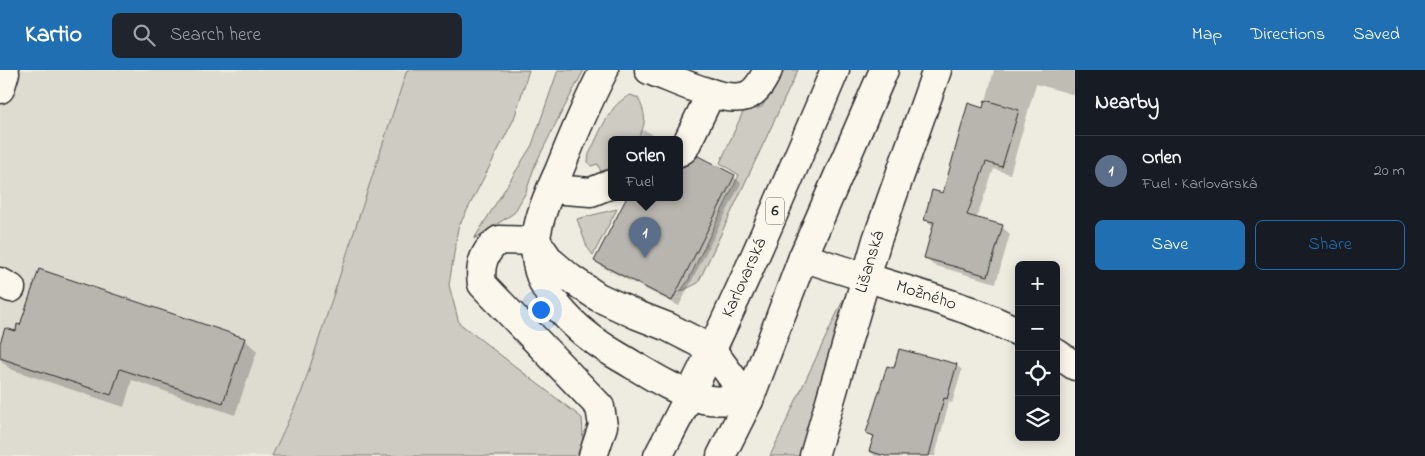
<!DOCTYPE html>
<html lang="en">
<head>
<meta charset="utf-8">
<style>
	body { margin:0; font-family:"Indie Flower",sans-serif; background:#20242c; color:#f1f3f6 }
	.controls { position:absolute; right:15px; bottom:15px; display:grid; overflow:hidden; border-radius:8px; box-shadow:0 2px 12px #0003 }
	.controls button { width:45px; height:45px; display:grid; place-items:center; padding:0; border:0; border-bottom:1px solid #363941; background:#171b24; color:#f1f3f6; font:25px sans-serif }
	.you { position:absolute; left:540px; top:239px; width:18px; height:18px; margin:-12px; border:4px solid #fff; border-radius:50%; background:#1a73e8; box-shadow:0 0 0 8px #1a73e833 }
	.badge { display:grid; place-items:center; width:32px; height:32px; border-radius:50%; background:#1f6fb2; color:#fff; font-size:16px; font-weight:700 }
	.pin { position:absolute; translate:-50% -41px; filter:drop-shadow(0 1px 2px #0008) }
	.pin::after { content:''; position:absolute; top:26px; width:18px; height:15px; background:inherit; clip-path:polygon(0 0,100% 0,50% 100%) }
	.popup { position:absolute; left:608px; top:66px; width:75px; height:65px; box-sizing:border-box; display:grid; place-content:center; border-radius:8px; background:#171b24; filter:drop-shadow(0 1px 4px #0005); font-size:16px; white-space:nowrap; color:#9ea1a6 }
	.popup b { font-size:19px; color:#f1f3f6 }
	.popup::after { content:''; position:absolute; left:50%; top:100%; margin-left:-10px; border:10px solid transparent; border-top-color:#171b24 }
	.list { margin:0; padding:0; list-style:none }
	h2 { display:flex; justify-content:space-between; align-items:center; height:65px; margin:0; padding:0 20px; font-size:21px }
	h2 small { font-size:16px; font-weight:400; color:#9ea1a6 }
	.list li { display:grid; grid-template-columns:32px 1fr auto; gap:15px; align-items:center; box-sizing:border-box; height:70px; padding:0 20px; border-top:1px solid #363941 }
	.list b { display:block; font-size:19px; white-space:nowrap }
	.list p { margin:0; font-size:16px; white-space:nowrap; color:#9ea1a6 }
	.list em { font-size:16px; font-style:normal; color:#9ea1a6 }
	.actions { display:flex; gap:10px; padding:15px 20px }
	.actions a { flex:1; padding:11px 0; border:1px solid #1f6fb2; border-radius:8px; text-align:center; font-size:18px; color:#1f6fb2 }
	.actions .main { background:#1f6fb2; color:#fff }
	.icon { flex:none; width:28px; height:28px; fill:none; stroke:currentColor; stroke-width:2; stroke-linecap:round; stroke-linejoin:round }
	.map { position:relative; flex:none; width:1075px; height:386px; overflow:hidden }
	header { display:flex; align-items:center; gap:30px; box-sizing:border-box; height:70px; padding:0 25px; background:#1f6fb2; color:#fff }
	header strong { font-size:24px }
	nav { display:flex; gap:28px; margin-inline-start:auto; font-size:18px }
	.search { width:350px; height:45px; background:#20242c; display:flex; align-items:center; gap:12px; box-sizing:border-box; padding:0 18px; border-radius:8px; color:#9ea1a6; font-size:19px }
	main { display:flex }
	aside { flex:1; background:#171b24 }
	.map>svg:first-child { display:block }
	.built { fill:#dedbd1 }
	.green { fill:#cecbc2; stroke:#7c7b76 }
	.shadow { fill:#0003 }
	.building { fill:#b8b5ae; stroke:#2b2b2b }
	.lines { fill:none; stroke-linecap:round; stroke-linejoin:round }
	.minor-casing { stroke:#2b2b2b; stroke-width:31 }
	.major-casing { stroke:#2b2b2b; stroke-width:31 }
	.minor { stroke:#fbf7ec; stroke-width:28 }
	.major { stroke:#fbf7ec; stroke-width:28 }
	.labels { text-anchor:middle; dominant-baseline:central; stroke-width:4; stroke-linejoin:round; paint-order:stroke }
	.shield { fill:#fbf7ec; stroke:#696865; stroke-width:1 }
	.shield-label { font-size:16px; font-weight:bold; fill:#2b2b2b }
	.street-label { font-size:18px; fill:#2b2b2b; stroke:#fbf7ec }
</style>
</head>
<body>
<header>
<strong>Kartio</strong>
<div class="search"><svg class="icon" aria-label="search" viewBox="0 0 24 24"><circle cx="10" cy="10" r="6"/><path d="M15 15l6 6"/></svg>Search here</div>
<nav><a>Map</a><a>Directions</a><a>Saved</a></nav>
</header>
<main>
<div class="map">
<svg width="1075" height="386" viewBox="0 0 1075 386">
	<rect width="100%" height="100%" fill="#eeebe0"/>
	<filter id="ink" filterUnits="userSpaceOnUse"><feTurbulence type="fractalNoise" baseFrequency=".02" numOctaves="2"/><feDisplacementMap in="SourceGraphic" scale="10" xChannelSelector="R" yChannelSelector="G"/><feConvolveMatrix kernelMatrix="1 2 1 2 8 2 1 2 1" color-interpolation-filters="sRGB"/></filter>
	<g filter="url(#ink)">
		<!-- built -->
		<path class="built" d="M 0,0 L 407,0 L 302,321 L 272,386 L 0,386 Z"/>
		<!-- green -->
		<g class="green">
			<path d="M 407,0 L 529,0 L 514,49 L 458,158 L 449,215 L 459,253 L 582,348 C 583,361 584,373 579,386 L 272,386 L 302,321 Z"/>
			<path d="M 558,0 L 584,0 L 556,53 L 535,95 L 526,122 L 514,143 L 474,169 L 532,75 Z"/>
			<path d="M 779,0 L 798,0 L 698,213 L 680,222 L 688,211 L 739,105 L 720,93 L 743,42 L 762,37 Z"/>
			<path d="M 631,25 L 638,28 C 646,44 647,52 638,69 L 611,69 L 611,99 L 601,102 L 598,94 L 591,96 L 588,92 L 589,84 C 599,65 610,32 631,25 Z"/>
			<path d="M 617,139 L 593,185 L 587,177 L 577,149 Z"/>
			<path d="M 845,226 L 853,229 L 804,386 L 770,386 Z"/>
		</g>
		<!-- shadow -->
		<g class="shadow">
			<path d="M 994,0 L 1075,0 L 1075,25 L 1036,14 L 1010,104 L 994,99 L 976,149 L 1002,157 L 1010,164 L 996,213 L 933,195 L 925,187 L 934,157 L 925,149 L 944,124 L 984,39 Z"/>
			<path d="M 644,60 L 662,69 L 639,69 Z"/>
			<path d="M 698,88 L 734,107 L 741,113 L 679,236 L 602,197 L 596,191 L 628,127 L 679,127 L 679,99 L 687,97 Z"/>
			<path d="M 16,263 L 244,269 L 257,281 L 235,345 L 132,310 L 124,337 L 10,299 L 0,289 L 0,277 Z"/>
			<path d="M 956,295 L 962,300 L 952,333 L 949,332 L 935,386 L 875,386 L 870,381 L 874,368 L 868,363 L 895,300 Z"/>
		</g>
		<!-- building -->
		<g class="building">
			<path d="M 985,30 L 1019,40 L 1002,97 L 986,92 L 967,145 L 1003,155 L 988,206 L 924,188 L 934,152 L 924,150 L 932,120 L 943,123 L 968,33 L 983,38 Z"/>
			<path d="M 698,86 L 735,105 L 672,231 L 594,191 L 627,127 L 679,127 L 679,98 L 687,95 Z"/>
			<path d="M 39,199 L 245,268 L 223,333 L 120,299 L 111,325 L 0,288 L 0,273 L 5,258 L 16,261 L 17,254 L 20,255 Z"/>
			<path d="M 899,279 L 957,294 L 947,329 L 944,328 L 929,386 L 885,386 L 869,381 L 874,366 L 866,363 L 887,296 L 894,298 Z"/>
		</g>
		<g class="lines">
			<!-- minor casing -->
			<g class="minor-casing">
				<g id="minor">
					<path d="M 604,0 C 587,33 573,66 559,101 C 549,123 539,145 536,169 C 530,222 577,262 618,286 C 644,301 675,322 703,329 C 717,332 735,330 749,330"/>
					<path d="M 649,0 C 672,8 723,34 746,26 C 757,22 763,10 768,0"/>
					<path d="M 0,1 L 5,3 L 0,19"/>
					<path d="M 679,82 L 684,79 L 711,23"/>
					<path d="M 551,119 L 591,122 L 611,114"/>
					<path d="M 536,171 L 499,170 C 484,181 479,195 482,214 L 600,337 L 603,356 L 593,386"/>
					<path d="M 536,171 L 550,191 L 570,208 L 598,227 L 637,245 L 668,257 L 711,279 L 749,330"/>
					<path id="s1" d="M 803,187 C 857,206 912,220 965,239 C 983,245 1001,254 1019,262"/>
					<path d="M 0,212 L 11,218"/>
					<path d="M 1056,283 L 1075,296"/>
					<path id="s2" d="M 814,386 L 877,170 L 937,0"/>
				</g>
			</g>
			<!-- major casing -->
			<g class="major-casing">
				<g id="major">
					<path id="s3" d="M 658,386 C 725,261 780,130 835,0"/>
					<path d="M 721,386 L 749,330 L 803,187 L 884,0"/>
				</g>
			</g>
			<!-- minor -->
			<use href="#minor" class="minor"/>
			<!-- major -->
			<use href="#major" class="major"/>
		</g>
	</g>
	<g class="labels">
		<!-- shield labels -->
		<rect class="shield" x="766" y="127.5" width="18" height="27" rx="4"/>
		<g class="shield-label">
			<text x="775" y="141">6</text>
		</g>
		<!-- street labels -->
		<g class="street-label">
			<text stroke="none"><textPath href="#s2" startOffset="202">Lišanská</textPath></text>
			<text stroke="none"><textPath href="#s3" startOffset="198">Karlovarská</textPath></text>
			<text stroke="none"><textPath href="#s1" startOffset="129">Možného</textPath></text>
		</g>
	</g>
</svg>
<div class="controls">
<button>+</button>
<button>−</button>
<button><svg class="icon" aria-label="locate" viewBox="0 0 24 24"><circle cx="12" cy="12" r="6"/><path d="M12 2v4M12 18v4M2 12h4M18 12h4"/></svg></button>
<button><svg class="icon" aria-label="layers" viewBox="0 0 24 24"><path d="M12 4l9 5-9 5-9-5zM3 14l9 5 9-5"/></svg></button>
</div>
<div class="you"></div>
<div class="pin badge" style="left:645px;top:188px;background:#5c6f8a">1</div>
<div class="popup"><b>Orlen</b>Fuel</div>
</div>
<aside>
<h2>Nearby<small></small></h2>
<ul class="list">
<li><span class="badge" style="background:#5c6f8a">1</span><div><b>Orlen</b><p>Fuel · Karlovarská</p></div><em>20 m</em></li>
</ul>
<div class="actions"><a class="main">Save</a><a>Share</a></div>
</aside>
</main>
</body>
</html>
